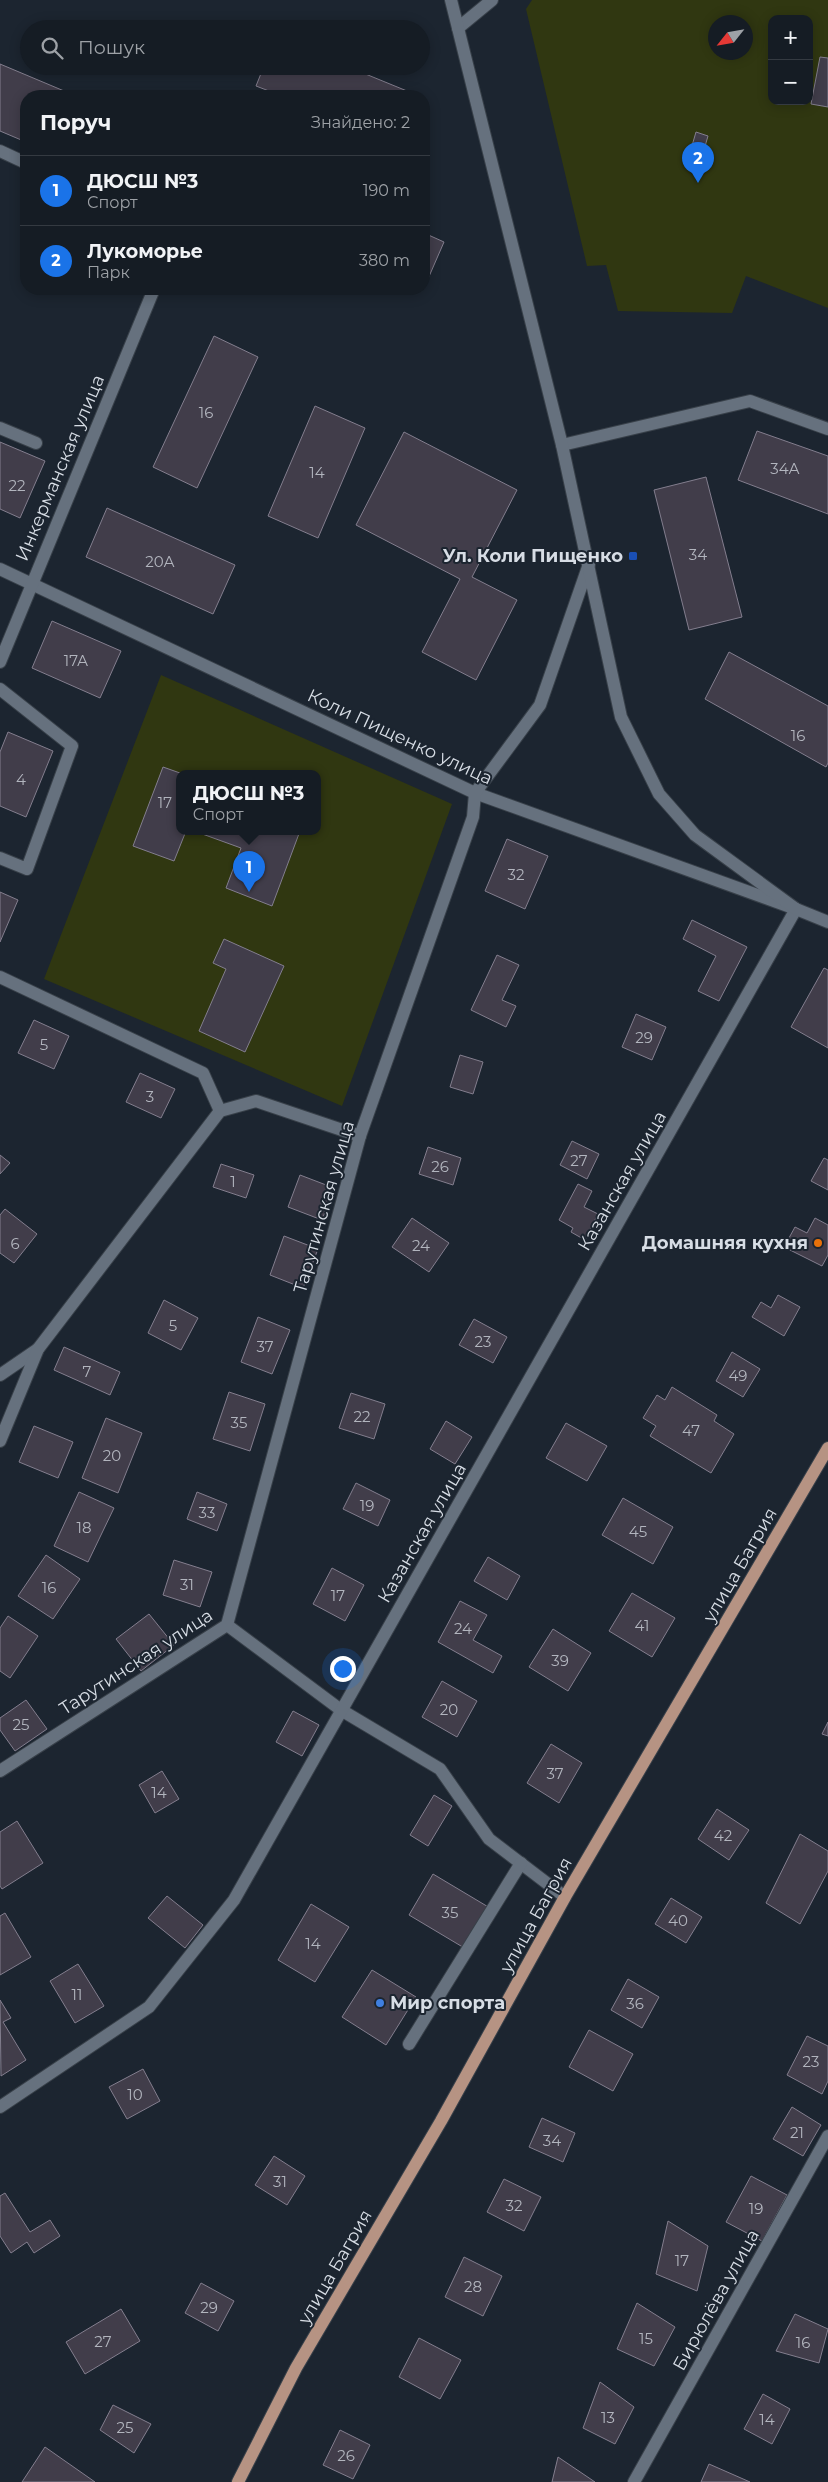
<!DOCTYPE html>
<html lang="uk">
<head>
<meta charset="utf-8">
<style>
	body { margin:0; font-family:Montserrat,sans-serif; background:#1e252c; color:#f1f3f6 }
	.controls { position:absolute; right:15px; top:15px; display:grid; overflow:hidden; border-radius:10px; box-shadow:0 2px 12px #0003 }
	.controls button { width:45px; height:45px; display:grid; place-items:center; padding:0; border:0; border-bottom:1px solid #343a41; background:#151c24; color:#f1f3f6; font:25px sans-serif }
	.compass { position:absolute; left:708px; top:15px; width:45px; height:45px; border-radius:50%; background:#151c24; box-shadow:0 2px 12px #0003; rotate:239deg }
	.you { position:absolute; left:342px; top:1668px; width:18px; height:18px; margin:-12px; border:4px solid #fff; border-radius:50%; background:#1a73e8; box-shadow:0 0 0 8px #1a73e833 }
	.badge { display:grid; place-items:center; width:32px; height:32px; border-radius:50%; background:#1a73e8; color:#fff; font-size:16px; font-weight:700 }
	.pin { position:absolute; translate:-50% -41px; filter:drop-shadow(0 1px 2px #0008) }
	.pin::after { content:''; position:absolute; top:26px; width:18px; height:15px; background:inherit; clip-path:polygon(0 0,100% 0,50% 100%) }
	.popup { position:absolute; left:176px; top:770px; width:145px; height:65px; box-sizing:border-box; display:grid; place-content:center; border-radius:10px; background:#151c24; filter:drop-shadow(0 1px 4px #0005); font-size:16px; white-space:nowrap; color:#9da1a6 }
	.popup b { font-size:19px; color:#f1f3f6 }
	.popup::after { content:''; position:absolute; left:50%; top:100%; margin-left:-10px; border:10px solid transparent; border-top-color:#151c24 }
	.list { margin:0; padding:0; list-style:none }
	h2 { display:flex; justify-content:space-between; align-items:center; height:65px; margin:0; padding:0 20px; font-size:21px }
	h2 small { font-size:16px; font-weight:400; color:#9da1a6 }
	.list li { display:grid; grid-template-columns:32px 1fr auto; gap:15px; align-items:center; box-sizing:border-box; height:70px; padding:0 20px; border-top:1px solid #343a41 }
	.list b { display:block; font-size:19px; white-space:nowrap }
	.list p { margin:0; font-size:16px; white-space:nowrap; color:#9da1a6 }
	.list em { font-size:16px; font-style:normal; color:#9da1a6 }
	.icon { flex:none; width:28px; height:28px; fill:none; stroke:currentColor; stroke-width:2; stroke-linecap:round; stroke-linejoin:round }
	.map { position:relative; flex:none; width:828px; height:2482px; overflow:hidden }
	.search { position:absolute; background:#151c24; box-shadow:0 2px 12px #0003; left:20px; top:20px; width:410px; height:55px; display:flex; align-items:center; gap:12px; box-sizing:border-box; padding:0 18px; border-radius:28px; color:#9da1a6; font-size:19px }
	.panel { position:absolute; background:#151c24; box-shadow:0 2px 12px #0003; left:20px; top:90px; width:410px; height:205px; border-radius:20px }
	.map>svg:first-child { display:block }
	.green { fill:#303711; fill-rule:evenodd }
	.building { fill:#413d4a; stroke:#837e8e }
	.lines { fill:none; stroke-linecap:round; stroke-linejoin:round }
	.service-casing { stroke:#384049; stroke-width:14 }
	.minor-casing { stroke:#384049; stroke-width:14 }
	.secondary-casing { stroke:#384049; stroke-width:14 }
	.primary-casing { stroke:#384049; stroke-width:14 }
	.service { stroke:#66717e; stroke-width:12 }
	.minor { stroke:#66717e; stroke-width:12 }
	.secondary { stroke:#66717e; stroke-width:12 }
	.primary { stroke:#b69383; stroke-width:12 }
	.transit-dot { fill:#1a4fb4; stroke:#1c2530; stroke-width:2 }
	.food-dot { fill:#e8710a; stroke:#1c2530; stroke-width:2 }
	.shop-dot { fill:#3f7fe0; stroke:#1c2530; stroke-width:2 }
	.labels { text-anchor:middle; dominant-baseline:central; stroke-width:4; stroke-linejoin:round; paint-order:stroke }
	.number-label { font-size:15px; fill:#b2b5be }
	.street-label { font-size:18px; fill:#d7dde5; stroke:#1c2530 }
	.poi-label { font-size:18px; font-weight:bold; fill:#d7dde5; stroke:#1c2530; text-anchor:end }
</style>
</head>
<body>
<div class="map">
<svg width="828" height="2482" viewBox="0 0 828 2482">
	<rect width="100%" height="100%" fill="#1c2530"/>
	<!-- green -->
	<g class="green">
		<path d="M 532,0 L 828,0 L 828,308 L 746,276 L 732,313 L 618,311 L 606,265 L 587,266 L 526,9 ZM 772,19 L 809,19 L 809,101 L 772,101 ZM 716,22 L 746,22 L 746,52 L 716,52 Z"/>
		<path d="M 161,675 L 452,804 L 342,1106 L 44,979 ZM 180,773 L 318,773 L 318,831 L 180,831 Z"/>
	</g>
	<!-- building -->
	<g class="building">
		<path d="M 820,57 L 828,58 L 828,107 L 811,104 Z"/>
		<path d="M 0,64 L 76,96 L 26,96 L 26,142 L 0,131 Z"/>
		<path d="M 264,66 L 346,66 L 407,91 L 405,96 L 282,96 L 256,86 Z"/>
		<path d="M 696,132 L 708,136 L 701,160 L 689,156 Z"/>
		<path d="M 424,233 L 444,242 L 424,288 Z"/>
		<path d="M 214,336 L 258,357 L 197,488 L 153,467 Z"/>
		<path d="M 315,406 L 365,428 L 318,538 L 268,516 Z"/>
		<path d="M 757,431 L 828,456 L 828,514 L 738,480 Z"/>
		<path d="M 404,432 L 517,490 L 472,577 L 517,600 L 476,680 L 422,652 L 460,579 L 356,525 Z"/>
		<path d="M 0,442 L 45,461 L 20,518 L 0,509 Z"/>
		<path d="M 706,477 L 742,617 L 689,630 L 654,490 Z"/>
		<path d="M 107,508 L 235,565 L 213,614 L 86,557 Z"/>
		<path d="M 52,621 L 121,651 L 100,698 L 32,668 Z"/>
		<path d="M 729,652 L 828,706 L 828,763 L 826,767 L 705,699 Z"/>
		<path d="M 8,732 L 53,751 L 26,817 L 0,806 L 0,752 Z"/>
		<path d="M 163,767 L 180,773 L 180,831 L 186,831 L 174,861 L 133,846 Z"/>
		<path d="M 194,831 L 300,831 L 272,906 L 226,888 L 241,848 Z"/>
		<path d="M 507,839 L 548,856 L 525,909 L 485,891 Z"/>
		<path d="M 0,892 L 18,900 L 0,942 Z"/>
		<path d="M 692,920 L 747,947 L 719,1001 L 698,991 L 716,956 L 683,939 Z"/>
		<path d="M 224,939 L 284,966 L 245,1052 L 199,1031 L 226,969 L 213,963 Z"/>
		<path d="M 497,955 L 519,965 L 502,1000 L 516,1006 L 506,1027 L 471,1010 Z"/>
		<path d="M 824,968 L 828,970 L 828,1048 L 791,1027 Z"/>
		<path d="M 636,1014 L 666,1027 L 652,1060 L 622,1047 Z"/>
		<path d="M 34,1020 L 69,1036 L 54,1069 L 18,1053 Z"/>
		<path d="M 460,1055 L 483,1062 L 473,1094 L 450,1087 Z"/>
		<path d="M 140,1073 L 175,1089 L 161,1118 L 126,1102 Z"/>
		<path d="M 572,1141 L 599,1154 L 587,1179 L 560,1165 Z"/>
		<path d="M 428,1147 L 461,1158 L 453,1185 L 419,1174 Z"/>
		<path d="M 0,1155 L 10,1163 L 0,1174 Z"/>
		<path d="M 824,1158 L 828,1160 L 828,1190 L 811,1181 Z"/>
		<path d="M 221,1164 L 254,1175 L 246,1198 L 213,1187 Z"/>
		<path d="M 300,1175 L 334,1188 L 322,1220 L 288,1207 Z"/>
		<path d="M 578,1184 L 592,1191 L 584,1207 L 598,1214 L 585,1240 L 571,1232 L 573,1228 L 559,1220 Z"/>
		<path d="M 5,1209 L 37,1234 L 14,1263 L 0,1253 L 0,1215 Z"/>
		<path d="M 412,1218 L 449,1243 L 429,1272 L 392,1247 Z"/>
		<path d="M 815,1218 L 828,1225 L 828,1255 L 822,1266 L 784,1247 L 795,1227 L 807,1233 Z"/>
		<path d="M 284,1236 L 318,1249 L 303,1288 L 270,1275 Z"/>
		<path d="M 778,1295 L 800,1307 L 784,1336 L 752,1317 L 761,1302 L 771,1308 Z"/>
		<path d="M 164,1300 L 198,1318 L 181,1350 L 148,1333 Z"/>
		<path d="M 258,1317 L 290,1330 L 272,1374 L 241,1362 Z"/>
		<path d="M 474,1319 L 507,1337 L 493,1363 L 459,1345 Z"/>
		<path d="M 64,1347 L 120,1372 L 110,1395 L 54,1370 Z"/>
		<path d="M 732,1352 L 760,1369 L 743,1397 L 716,1381 Z"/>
		<path d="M 672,1387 L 717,1415 L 714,1421 L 734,1434 L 711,1473 L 650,1436 L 656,1426 L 643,1418 L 657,1395 L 665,1400 Z"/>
		<path d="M 229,1392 L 265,1404 L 250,1451 L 213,1439 Z"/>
		<path d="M 351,1393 L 385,1404 L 374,1439 L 339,1428 Z"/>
		<path d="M 106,1418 L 142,1433 L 118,1493 L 82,1478 Z"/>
		<path d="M 446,1421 L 472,1437 L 455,1464 L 430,1449 Z"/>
		<path d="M 566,1423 L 607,1446 L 587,1481 L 546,1458 Z"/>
		<path d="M 34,1426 L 73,1442 L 58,1478 L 19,1462 Z"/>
		<path d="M 356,1483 L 390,1500 L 378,1526 L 343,1509 Z"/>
		<path d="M 79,1492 L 114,1508 L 88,1562 L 54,1546 Z"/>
		<path d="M 197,1492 L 227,1504 L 217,1531 L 187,1519 Z"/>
		<path d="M 623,1498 L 673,1527 L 653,1564 L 602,1535 Z"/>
		<path d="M 46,1555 L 80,1579 L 53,1619 L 18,1596 Z"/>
		<path d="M 488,1557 L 520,1576 L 507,1600 L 474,1581 Z"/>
		<path d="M 174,1560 L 212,1572 L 200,1607 L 163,1595 Z"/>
		<path d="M 332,1568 L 364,1585 L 345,1621 L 313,1604 Z"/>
		<path d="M 632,1593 L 675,1618 L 652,1657 L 609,1631 Z"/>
		<path d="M 460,1601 L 487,1615 L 473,1640 L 502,1656 L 493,1673 L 438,1642 Z"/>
		<path d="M 149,1614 L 174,1645 L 141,1671 L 116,1639 Z"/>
		<path d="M 8,1616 L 38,1636 L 10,1678 L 0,1671 L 0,1628 Z"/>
		<path d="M 553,1629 L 591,1653 L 568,1691 L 529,1667 Z"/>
		<path d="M 442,1681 L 477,1701 L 457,1737 L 422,1717 Z"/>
		<path d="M 26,1700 L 47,1729 L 15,1751 L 0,1730 L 0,1718 Z"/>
		<path d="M 293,1711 L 319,1725 L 302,1756 L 276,1742 Z"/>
		<path d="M 828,1722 L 828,1736 L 822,1734 Z"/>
		<path d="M 551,1744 L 582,1763 L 559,1803 L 527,1783 Z"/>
		<path d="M 162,1771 L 179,1799 L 155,1813 L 139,1785 Z"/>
		<path d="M 434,1795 L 452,1806 L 428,1846 L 410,1835 Z"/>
		<path d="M 717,1809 L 749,1830 L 729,1860 L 698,1839 Z"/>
		<path d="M 17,1821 L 43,1863 L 2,1889 L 0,1886 L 0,1832 Z"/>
		<path d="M 800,1834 L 828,1851 L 828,1871 L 800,1924 L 766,1903 Z"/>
		<path d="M 433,1874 L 490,1908 L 466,1949 L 409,1915 Z"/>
		<path d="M 167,1896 L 203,1925 L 185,1948 L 148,1918 Z"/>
		<path d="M 671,1898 L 702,1917 L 686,1943 L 655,1924 Z"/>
		<path d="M 311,1904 L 349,1927 L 315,1982 L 278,1960 Z"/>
		<path d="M 5,1913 L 31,1957 L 0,1975 L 0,1916 Z"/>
		<path d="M 78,1964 L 104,2006 L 75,2023 L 50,1981 Z"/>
		<path d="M 372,1970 L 416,1997 L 386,2045 L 342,2017 Z"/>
		<path d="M 628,1979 L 659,1997 L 642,2028 L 611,2010 Z"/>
		<path d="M 0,2000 L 11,2018 L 3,2022 L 26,2060 L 1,2076 Z"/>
		<path d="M 589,2030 L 633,2054 L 613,2091 L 569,2067 Z"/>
		<path d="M 807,2036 L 828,2046 L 828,2081 L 822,2094 L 787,2075 Z"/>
		<path d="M 143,2069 L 160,2101 L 127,2119 L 109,2087 Z"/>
		<path d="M 792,2107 L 821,2125 L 803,2156 L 773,2139 Z"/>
		<path d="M 542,2118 L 575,2133 L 563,2162 L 529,2147 Z"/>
		<path d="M 274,2156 L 305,2176 L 287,2205 L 255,2185 Z"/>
		<path d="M 751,2176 L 787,2195 L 762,2241 L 726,2222 Z"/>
		<path d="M 504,2179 L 541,2197 L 524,2231 L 487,2212 Z"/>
		<path d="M 5,2193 L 30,2232 L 50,2220 L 60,2236 L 34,2253 L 27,2242 L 11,2253 L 0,2236 L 0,2196 Z"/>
		<path d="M 668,2221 L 708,2246 L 697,2291 L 656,2274 Z"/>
		<path d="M 464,2257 L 502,2276 L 483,2316 L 445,2297 Z"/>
		<path d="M 201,2283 L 234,2301 L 218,2331 L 185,2313 Z"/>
		<path d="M 637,2303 L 675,2327 L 654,2366 L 617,2349 Z"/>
		<path d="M 121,2309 L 140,2341 L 85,2374 L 66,2342 Z"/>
		<path d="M 795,2314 L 828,2329 L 819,2363 L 776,2351 Z"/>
		<path d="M 419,2338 L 461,2360 L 440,2399 L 399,2377 Z"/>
		<path d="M 600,2382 L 634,2407 L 615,2444 L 583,2428 Z"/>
		<path d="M 763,2394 L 790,2409 L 772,2444 L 744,2429 Z"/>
		<path d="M 113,2405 L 151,2424 L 134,2453 L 100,2430 Z"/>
		<path d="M 340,2430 L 370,2445 L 353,2479 L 323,2465 Z"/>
		<path d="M 45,2447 L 95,2482 L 22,2482 Z"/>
		<path d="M 558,2457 L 595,2482 L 552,2482 Z"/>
		<path d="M 709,2464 L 750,2482 L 701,2482 Z"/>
	</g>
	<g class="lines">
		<!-- service casing -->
		<g class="service-casing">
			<g id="service">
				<path d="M 458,28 L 492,0"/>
				<path d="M 0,151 L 26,163"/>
				<path d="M 562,445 L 750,401 L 828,429"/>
				<path d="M 227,1625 L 341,1710 L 440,1769 L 489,1839 L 565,1897"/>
				<path d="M 409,2044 L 521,1863"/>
			</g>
		</g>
		<!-- minor casing -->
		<g class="minor-casing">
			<g id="minor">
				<path d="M 0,428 L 36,443"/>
				<path d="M 0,569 L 475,793 L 796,909 L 234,1900 L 149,2007 L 0,2107"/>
				<path d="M 0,662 L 154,289"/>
				<path d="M 0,689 L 72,746 L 27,869 L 0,858"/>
				<path d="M 0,977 L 203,1073 L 220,1111"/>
				<path d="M 0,1375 L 38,1349"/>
				<path d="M 0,1441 L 38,1349 L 220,1111 L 256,1101 L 360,1136"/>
				<path d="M 0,1771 L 227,1625 L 360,1136 L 473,817 L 475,793 L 540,705 L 589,564"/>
				<path d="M 634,2482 L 828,2136"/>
			</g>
		</g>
		<!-- secondary casing -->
		<g class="secondary-casing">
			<path id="secondary" d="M 451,0 L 562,445 L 621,717 L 659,794 L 695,835 L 796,909 L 828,922"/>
		</g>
		<!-- primary casing -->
		<g class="primary-casing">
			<path id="primary" d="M 238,2482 L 296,2368 L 441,2121 L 565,1897 L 828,1448"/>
		</g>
		<!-- service -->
		<use href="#service" class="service"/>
		<!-- minor -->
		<use href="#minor" class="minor"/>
		<!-- secondary -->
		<use href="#secondary" class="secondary"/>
		<!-- primary -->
		<use href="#primary" class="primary"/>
	</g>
	<!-- markers -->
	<rect class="transit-dot" x="628" y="551" width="10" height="10" rx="2.5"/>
	<circle class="food-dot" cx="818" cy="1243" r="5"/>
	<circle class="shop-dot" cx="380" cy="2003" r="5"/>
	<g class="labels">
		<!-- number labels -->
		<g class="number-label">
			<text x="206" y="412">16</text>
			<text x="785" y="468">34А</text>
			<text x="317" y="472">14</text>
			<text x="17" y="485">22</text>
			<text x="698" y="554">34</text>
			<text x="160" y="561">20А</text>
			<text x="76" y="660">17А</text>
			<text x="798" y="735">16</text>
			<text x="21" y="779">4</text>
			<text x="165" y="802">17</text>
			<text x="516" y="874">32</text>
			<text x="644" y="1037">29</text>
			<text x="44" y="1044">5</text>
			<text x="150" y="1096">3</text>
			<text x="579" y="1160">27</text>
			<text x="440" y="1166">26</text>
			<text x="233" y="1181">1</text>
			<text x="15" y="1243">6</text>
			<text x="421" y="1245">24</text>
			<text x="173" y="1325">5</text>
			<text x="483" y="1341">23</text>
			<text x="265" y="1346">37</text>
			<text x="87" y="1371">7</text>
			<text x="738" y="1375">49</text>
			<text x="362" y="1416">22</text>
			<text x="239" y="1422">35</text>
			<text x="691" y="1430">47</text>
			<text x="112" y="1455">20</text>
			<text x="367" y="1505">19</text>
			<text x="207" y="1512">33</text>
			<text x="84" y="1527">18</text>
			<text x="638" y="1531">45</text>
			<text x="187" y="1584">31</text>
			<text x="49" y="1587">16</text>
			<text x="338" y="1595">17</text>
			<text x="642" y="1625">41</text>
			<text x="463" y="1628">24</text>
			<text x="560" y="1660">39</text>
			<text x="449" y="1709">20</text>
			<text x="21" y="1724">25</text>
			<text x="555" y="1773">37</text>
			<text x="159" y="1792">14</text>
			<text x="723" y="1835">42</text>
			<text x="450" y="1912">35</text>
			<text x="678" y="1920">40</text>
			<text x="313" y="1943">14</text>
			<text x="77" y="1994">11</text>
			<text x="635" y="2003">36</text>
			<text x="811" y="2061">23</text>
			<text x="135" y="2094">10</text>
			<text x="797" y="2132">21</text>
			<text x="552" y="2140">34</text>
			<text x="280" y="2181">31</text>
			<text x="514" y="2205">32</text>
			<text x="756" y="2208">19</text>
			<text x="682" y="2260">17</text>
			<text x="473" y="2286">28</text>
			<text x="209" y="2307">29</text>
			<text x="646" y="2338">15</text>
			<text x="103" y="2341">27</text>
			<text x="803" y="2342">16</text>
			<text x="608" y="2417">13</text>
			<text x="767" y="2419">14</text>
			<text x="125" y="2427">25</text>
			<text x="346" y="2455">26</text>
		</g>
		<!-- street labels -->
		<g class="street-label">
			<text transform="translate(60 468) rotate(-67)">Инкерманская улица</text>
			<text transform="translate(400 737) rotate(25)">Коли Пищенко улица</text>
			<text transform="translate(622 1181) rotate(-60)">Казанская улица</text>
			<text transform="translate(324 1207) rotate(-74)">Тарутинская улица</text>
			<text transform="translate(422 1533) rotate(-60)">Казанская улица</text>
			<text transform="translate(740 1565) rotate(-60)">улица Багрия</text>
			<text transform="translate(136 1662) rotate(-33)">Тарутинская улица</text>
			<text transform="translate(536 1915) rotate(-61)">улица Багрия</text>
			<text transform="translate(335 2267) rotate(-60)">улица Багрия</text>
			<text transform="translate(716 2300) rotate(-61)">Бирюлёва улица</text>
		</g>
		<!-- poi labels -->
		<g class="poi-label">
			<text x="623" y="556">Ул. Коли Пищенко</text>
			<text x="808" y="1243">Домашняя кухня</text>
			<text x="390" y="2003" text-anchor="start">Мир спорта</text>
		</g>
	</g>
</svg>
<div class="controls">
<button>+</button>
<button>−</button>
</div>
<svg class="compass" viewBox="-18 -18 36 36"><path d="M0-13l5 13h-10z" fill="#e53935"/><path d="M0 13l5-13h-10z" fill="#9da1a6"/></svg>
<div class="you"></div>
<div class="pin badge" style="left:249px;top:892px">1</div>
<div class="popup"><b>ДЮСШ №3</b>Спорт</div>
<div class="pin badge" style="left:698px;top:183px">2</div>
<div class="search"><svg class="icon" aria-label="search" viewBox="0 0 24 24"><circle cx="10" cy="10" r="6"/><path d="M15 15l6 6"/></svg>Пошук</div>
<section class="panel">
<h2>Поруч<small>Знайдено: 2</small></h2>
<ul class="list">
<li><span class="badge">1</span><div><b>ДЮСШ №3</b><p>Спорт</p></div><em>190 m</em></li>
<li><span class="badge">2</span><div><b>Лукоморье</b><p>Парк</p></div><em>380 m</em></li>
</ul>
</section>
</div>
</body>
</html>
